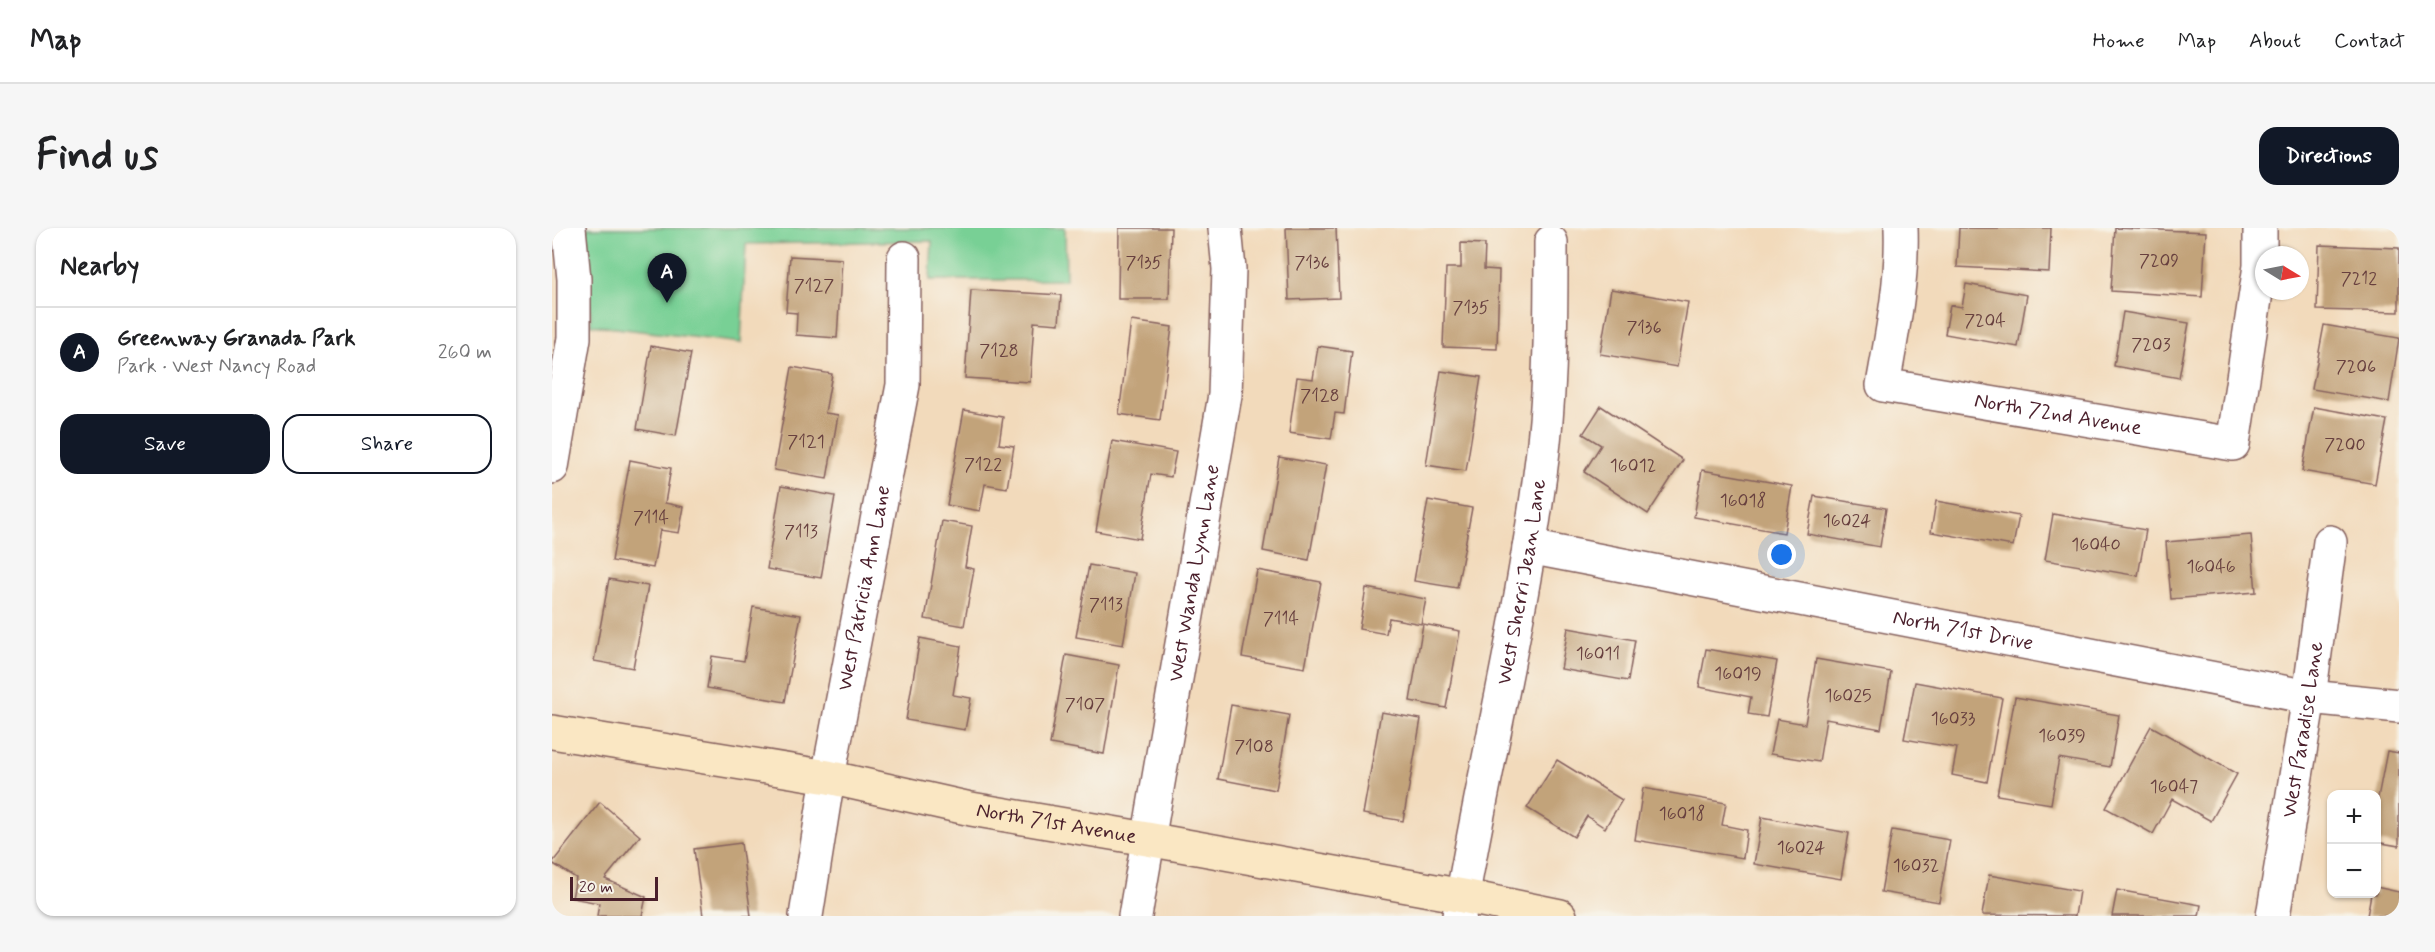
<!DOCTYPE html>
<html lang="en">
<head>
<meta charset="utf-8">
<style>
	body { margin:0; font-family:Mynerve,sans-serif; background:#f6f6f6; color:#202124 }
	.controls { position:absolute; right:18px; bottom:18px; display:grid; overflow:hidden; border-radius:12px; box-shadow:0 2px 4px #0004 }
	.controls button { width:54px; height:54px; display:grid; place-items:center; padding:0; border:0; border-bottom:2px solid #e0e0e0; background:#fff; color:#202124; font:30px sans-serif }
	.compass { position:absolute; left:1703px; top:18px; width:54px; height:54px; border-radius:50%; background:#fff; box-shadow:0 2px 4px #0004; rotate:100deg }
	.scale { position:absolute; left:18px; bottom:15px; width:88px; box-sizing:border-box; padding-left:6px; border:3px solid #4a1f2b; border-top:0; font-size:16px; line-height:21px; white-space:nowrap; color:#4a1f2b; -webkit-text-stroke:4px #f7f3e8; paint-order:stroke }
	.you { position:absolute; left:1230px; top:327px; width:21px; height:21px; margin:-15px; border:4px solid #fff; border-radius:50%; background:#1a73e8; box-shadow:0 0 0 9px #1a73e833 }
	.badge { display:grid; place-items:center; width:39px; height:39px; border-radius:50%; background:#111827; color:#fff; font-size:20px; font-weight:700 }
	.pin { position:absolute; translate:-50% -50px; filter:drop-shadow(0 2px 3px #0008) }
	.pin::after { content:''; position:absolute; top:32px; width:21px; height:18px; background:inherit; clip-path:polygon(0 0,100% 0,50% 100%) }
	.list { margin:0; padding:0; list-style:none }
	h2 { display:flex; justify-content:space-between; align-items:center; height:78px; margin:0; padding:0 24px; font-size:26px }
	h2 small { font-size:20px; font-weight:400; color:#757577 }
	.list li { display:grid; grid-template-columns:39px 1fr auto; gap:18px; align-items:center; box-sizing:border-box; height:90px; padding:0 24px; border-top:2px solid #e0e0e0 }
	.list b { display:block; font-size:22px; white-space:nowrap }
	.list p { margin:0; font-size:20px; white-space:nowrap; color:#757577 }
	.list em { font-size:20px; font-style:normal; color:#757577 }
	.actions { display:flex; gap:12px; padding:18px 24px }
	.actions a { flex:1; padding:14px 0; border:2px solid #111827; border-radius:18px; text-align:center; font-size:21px; color:#111827 }
	.actions .main { background:#111827; color:#fff }
	.map { position:relative; flex:none; width:1847px; height:688px; overflow:hidden; border-radius:18px }
	header { display:flex; align-items:center; gap:36px; box-sizing:border-box; height:84px; padding:0 30px; background:#fff; border-bottom:2px solid #e0e0e0 }
	header strong { font-size:28px }
	nav { display:flex; gap:33px; margin-inline-start:auto; font-size:21px }
	.intro { display:flex; align-items:center; justify-content:space-between; box-sizing:border-box; height:144px; padding:0 36px }
	h1 { margin:0; font-size:42px }
	.button { padding:15px 27px; border-radius:18px; background:#111827; color:#fff; font-size:21px; font-weight:700 }
	main { display:flex; gap:36px; padding:0 36px }
	aside { flex:1; background:#fff; border-radius:18px; box-shadow:0 2px 4px #0004 }
	.map>svg:first-child { display:block }
	.green { fill:#78d095; stroke:#617860; stroke-width:1.5 }
	.building { fill:#c2a37a }
	.lines { fill:none; stroke-linecap:round; stroke-linejoin:round }
	.street-casing { stroke:#85605d; stroke-width:36 }
	.secondary-casing { stroke:#85605d; stroke-width:36 }
	.street { stroke:#fff; stroke-width:33 }
	.secondary { stroke:#fae7c3; stroke-width:33 }
	.labels { text-anchor:middle; dominant-baseline:central; stroke-width:6; stroke-linejoin:round; paint-order:stroke }
	.number-label { font-size:18px; fill:#68403f }
	.street-label { font-size:21px; fill:#4a1f2b; stroke:#f7f3e8 }
</style>
</head>
<body>
<header>
<strong>Map</strong>
<nav><a>Home</a><a>Map</a><a>About</a><a>Contact</a></nav>
</header>
<div class="intro"><h1>Find us</h1><a class="button">Directions</a></div>
<main>
<aside>
<h2>Nearby<small></small></h2>
<ul class="list">
<li><span class="badge">A</span><div><b>Greenway Granada Park</b><p>Park · West Nancy Road</p></div><em>260 m</em></li>
</ul>
<div class="actions"><a class="main">Save</a><a>Share</a></div>
</aside>
<div class="map">
<svg width="1847" height="688" viewBox="0 0 1847 688">
	<rect width="100%" height="100%" fill="#f7f3e8"/>
	<filter id="ink" filterUnits="userSpaceOnUse"><feTurbulence type="fractalNoise" baseFrequency=".0167" numOctaves="2"/><feDisplacementMap in="SourceGraphic" scale="12" xChannelSelector="R" yChannelSelector="G"/><feConvolveMatrix kernelMatrix="1 2 1 2 8 2 1 2 1" color-interpolation-filters="sRGB"/></filter>
	<filter id="wash" filterUnits="userSpaceOnUse"><feTurbulence type="fractalNoise" baseFrequency=".008" numOctaves="4" result="noise"/><feDisplacementMap in="SourceGraphic" scale="24" xChannelSelector="R" yChannelSelector="G"/><feGaussianBlur stdDeviation="1.35" result="paint"/><feColorMatrix in="noise" values="0 0 0 0 0 0 0 0 0 0 0 0 0 0 0 0 0 1.4 0 .05"/><feComposite in="paint" operator="in"/></filter>
	<g filter="url(#wash)">
		<rect width="100%" height="100%" fill="#f2dabb"/>
		<!-- green -->
		<path class="green" d="M 34,0 L 513,0 L 514,52 L 378,52 L 380,13 L 194,16 L 189,115 L 39,97 Z"/>
		<g id="blocks">
			<!-- building -->
			<g class="building">
				<path d="M 567,0 L 619,0 L 617,71 L 566,71 Z"/>
				<path d="M 734,0 L 784,0 L 787,70 L 737,72 Z"/>
				<path d="M 1407,0 L 1499,0 L 1497,44 L 1405,39 Z"/>
				<path d="M 1563,0 L 1654,4 L 1650,69 L 1559,63 Z"/>
				<path d="M 909,15 L 933,16 L 932,41 L 947,42 L 945,121 L 891,119 L 894,40 L 909,40 Z"/>
				<path d="M 1767,17 L 1847,20 L 1847,84 L 1765,82 Z"/>
				<path d="M 238,28 L 290,31 L 285,110 L 244,107 L 245,85 L 234,84 Z"/>
				<path d="M 1414,56 L 1475,67 L 1466,119 L 1393,106 L 1398,77 L 1410,79 Z"/>
				<path d="M 1059,61 L 1136,74 L 1125,139 L 1048,126 Z"/>
				<path d="M 419,62 L 509,67 L 507,96 L 482,94 L 478,154 L 413,150 Z"/>
				<path d="M 1571,84 L 1637,95 L 1627,150 L 1562,138 Z"/>
				<path d="M 579,93 L 620,99 L 608,192 L 567,186 Z"/>
				<path d="M 1772,97 L 1847,110 L 1837,174 L 1760,161 Z"/>
				<path d="M 99,118 L 139,125 L 124,208 L 85,201 Z"/>
				<path d="M 766,118 L 800,123 L 792,186 L 783,185 L 779,211 L 737,205 L 745,149 L 761,151 Z"/>
				<path d="M 240,139 L 280,146 L 273,185 L 286,187 L 275,251 L 222,242 Z"/>
				<path d="M 889,143 L 929,149 L 914,243 L 874,237 Z"/>
				<path d="M 1049,178 L 1131,232 L 1096,286 L 1032,244 L 1049,217 L 1031,206 Z"/>
				<path d="M 1762,179 L 1835,192 L 1823,256 L 1750,243 Z"/>
				<path d="M 412,182 L 451,189 L 447,216 L 462,218 L 455,260 L 433,256 L 428,283 L 395,277 Z"/>
				<path d="M 560,213 L 624,224 L 619,249 L 599,246 L 588,311 L 544,303 Z"/>
				<path d="M 727,229 L 774,237 L 757,332 L 711,323 Z"/>
				<path d="M 78,232 L 119,240 L 113,275 L 132,279 L 127,305 L 108,302 L 101,340 L 60,333 Z"/>
				<path d="M 1150,242 L 1240,258 L 1232,305 L 1142,289 Z"/>
				<path d="M 229,258 L 283,268 L 269,350 L 215,341 Z"/>
				<path d="M 1262,268 L 1334,280 L 1328,319 L 1255,306 Z"/>
				<path d="M 876,272 L 920,280 L 905,360 L 862,353 Z"/>
				<path d="M 1384,273 L 1467,288 L 1461,318 L 1379,304 Z"/>
				<path d="M 1501,286 L 1594,302 L 1586,348 L 1493,332 Z"/>
				<path d="M 390,293 L 420,298 L 413,339 L 422,341 L 412,398 L 373,391 Z"/>
				<path d="M 1699,307 L 1704,364 L 1619,371 L 1614,314 Z"/>
				<path d="M 537,337 L 583,345 L 571,417 L 524,409 Z"/>
				<path d="M 705,342 L 769,354 L 753,440 L 690,429 Z"/>
				<path d="M 57,351 L 96,358 L 81,440 L 42,433 Z"/>
				<path d="M 814,360 L 874,371 L 869,396 L 837,390 L 834,406 L 807,401 Z"/>
				<path d="M 201,379 L 249,387 L 233,474 L 155,460 L 160,428 L 192,433 Z"/>
				<path d="M 871,396 L 908,403 L 894,480 L 858,473 Z"/>
				<path d="M 1016,400 L 1083,412 L 1076,453 L 1009,441 Z"/>
				<path d="M 368,410 L 409,418 L 401,467 L 419,470 L 413,502 L 354,492 Z"/>
				<path d="M 1154,421 L 1225,433 L 1215,489 L 1196,486 L 1199,469 L 1147,459 Z"/>
				<path d="M 514,427 L 567,437 L 552,526 L 498,516 Z"/>
				<path d="M 1264,431 L 1339,444 L 1329,501 L 1274,491 L 1267,534 L 1218,526 L 1225,491 L 1253,496 Z"/>
				<path d="M 1363,454 L 1450,470 L 1435,554 L 1400,547 L 1405,520 L 1352,511 Z"/>
				<path d="M 1463,469 L 1567,487 L 1558,539 L 1507,530 L 1499,576 L 1445,567 Z"/>
				<path d="M 679,477 L 737,487 L 724,562 L 666,551 Z"/>
				<path d="M 829,484 L 869,491 L 851,593 L 811,586 Z"/>
				<path d="M 1599,498 L 1685,546 L 1659,593 L 1620,571 L 1601,606 L 1554,580 Z"/>
				<path d="M 1835,523 L 1847,525 L 1847,618 L 1824,614 L 1824,580 Z"/>
				<path d="M 1005,532 L 1070,572 L 1053,600 L 1035,588 L 1022,609 L 975,580 Z"/>
				<path d="M 1091,560 L 1174,575 L 1170,597 L 1195,602 L 1191,630 L 1083,612 Z"/>
				<path d="M 48,574 L 88,608 L 53,651 L 94,669 L 90,688 L 45,688 L 47,675 L 20,670 L 24,650 L 0,635 Z"/>
				<path d="M 1210,589 L 1297,605 L 1289,651 L 1202,636 Z"/>
				<path d="M 1340,602 L 1398,612 L 1387,674 L 1329,664 Z"/>
				<path d="M 189,615 L 199,688 L 151,688 L 142,621 Z"/>
				<path d="M 1437,647 L 1527,663 L 1523,688 L 1430,687 Z"/>
				<path d="M 1824,659 L 1847,664 L 1847,688 L 1815,688 L 1819,666 L 1824,666 Z"/>
				<path d="M 1565,662 L 1649,677 L 1647,688 L 1560,688 Z"/>
			</g>
		</g>
	</g>
	<g filter="url(#ink)">
		<use href="#blocks" fill-opacity="0" stroke="#85605d" stroke-width="1.5"/>
		<g class="lines">
			<!-- street casing -->
			<g class="street-casing">
				<g id="street">
					<path id="s1" d="M 1349,0 C 1351,52 1340,106 1331,157 L 1681,216 L 1708,38 L 1708,0"/>
					<path d="M 0,239 L 22,110 L 22,51 L 17,0"/>
					<path id="s2" d="M 977,319 L 1757,469 L 1847,478"/>
					<path id="s3" d="M 254,688 L 276,549 L 351,157 L 352,30"/>
					<path id="s4" d="M 583,688 L 673,167 L 677,41 L 673,0"/>
					<path id="s5" d="M 907,688 C 934,530 974,373 992,214 C 999,147 999,80 999,14"/>
					<path id="s6" d="M 1721,688 L 1757,469 L 1778,314"/>
				</g>
			</g>
			<!-- secondary casing -->
			<g class="secondary-casing">
				<g id="secondary">
					<path id="s7" d="M 0,504 L 276,549 L 419,581 L 595,611 L 911,668 L 1008,688"/>
				</g>
			</g>
			<!-- street -->
			<use href="#street" class="street"/>
			<!-- secondary -->
			<use href="#secondary" class="secondary"/>
		</g>
	</g>
	<g class="labels">
		<!-- number labels -->
		<g class="number-label">
			<text x="1607" y="33">7209</text>
			<text x="592" y="35">7135</text>
			<text x="760" y="35">7136</text>
			<text x="1807" y="51">7212</text>
			<text x="262" y="58">7127</text>
			<text x="919" y="80">7135</text>
			<text x="1433" y="93">7204</text>
			<text x="1092" y="100">7136</text>
			<text x="1599" y="117">7203</text>
			<text x="447" y="123">7128</text>
			<text x="1804" y="139">7206</text>
			<text x="768" y="168">7128</text>
			<text x="254" y="214">7121</text>
			<text x="1793" y="217">7200</text>
			<text x="431" y="237">7122</text>
			<text x="1081" y="238">16012</text>
			<text x="1191" y="273">16018</text>
			<text x="99" y="290">7114</text>
			<text x="1295" y="293">16024</text>
			<text x="249" y="304">7113</text>
			<text x="1544" y="317">16040</text>
			<text x="1659" y="339">16046</text>
			<text x="554" y="377">7113</text>
			<text x="729" y="391">7114</text>
			<text x="1046" y="426">16011</text>
			<text x="1186" y="446">16019</text>
			<text x="1296" y="468">16025</text>
			<text x="533" y="477">7107</text>
			<text x="1401" y="491">16033</text>
			<text x="1510" y="508">16039</text>
			<text x="702" y="519">7108</text>
			<text x="1622" y="559">16047</text>
			<text x="1130" y="586">16018</text>
			<text x="1249" y="620">16024</text>
			<text x="1364" y="638">16032</text>
		</g>
		<!-- street labels -->
		<g class="street-label">
			<text stroke="none"><textPath href="#s1" startOffset="336">North 72nd Avenue</textPath></text>
			<text stroke="none"><textPath href="#s4" startOffset="348">West Wanda Lynn Lane</textPath></text>
			<text stroke="none"><textPath href="#s5" startOffset="340">West Sherri Jean Lane</textPath></text>
			<text stroke="none"><textPath href="#s3" startOffset="333">West Patricia Ann Lane</textPath></text>
			<text stroke="none"><textPath href="#s2" startOffset="442">North 71st Drive</textPath></text>
			<text stroke="none"><textPath href="#s6" startOffset="189">West Paradise Lane</textPath></text>
			<text stroke="none"><textPath href="#s7" startOffset="513">North 71st Avenue</textPath></text>
		</g>
	</g>
</svg>
<div class="controls">
<button>+</button>
<button>−</button>
</div>
<svg class="compass" viewBox="-18 -18 36 36"><path d="M0-13l5 13h-10z" fill="#e53935"/><path d="M0 13l5-13h-10z" fill="#757577"/></svg>
<div class="scale">20 m</div>
<div class="you"></div>
<div class="pin badge" style="left:115px;top:75px">A</div>
</div>
</main>
</body>
</html>
